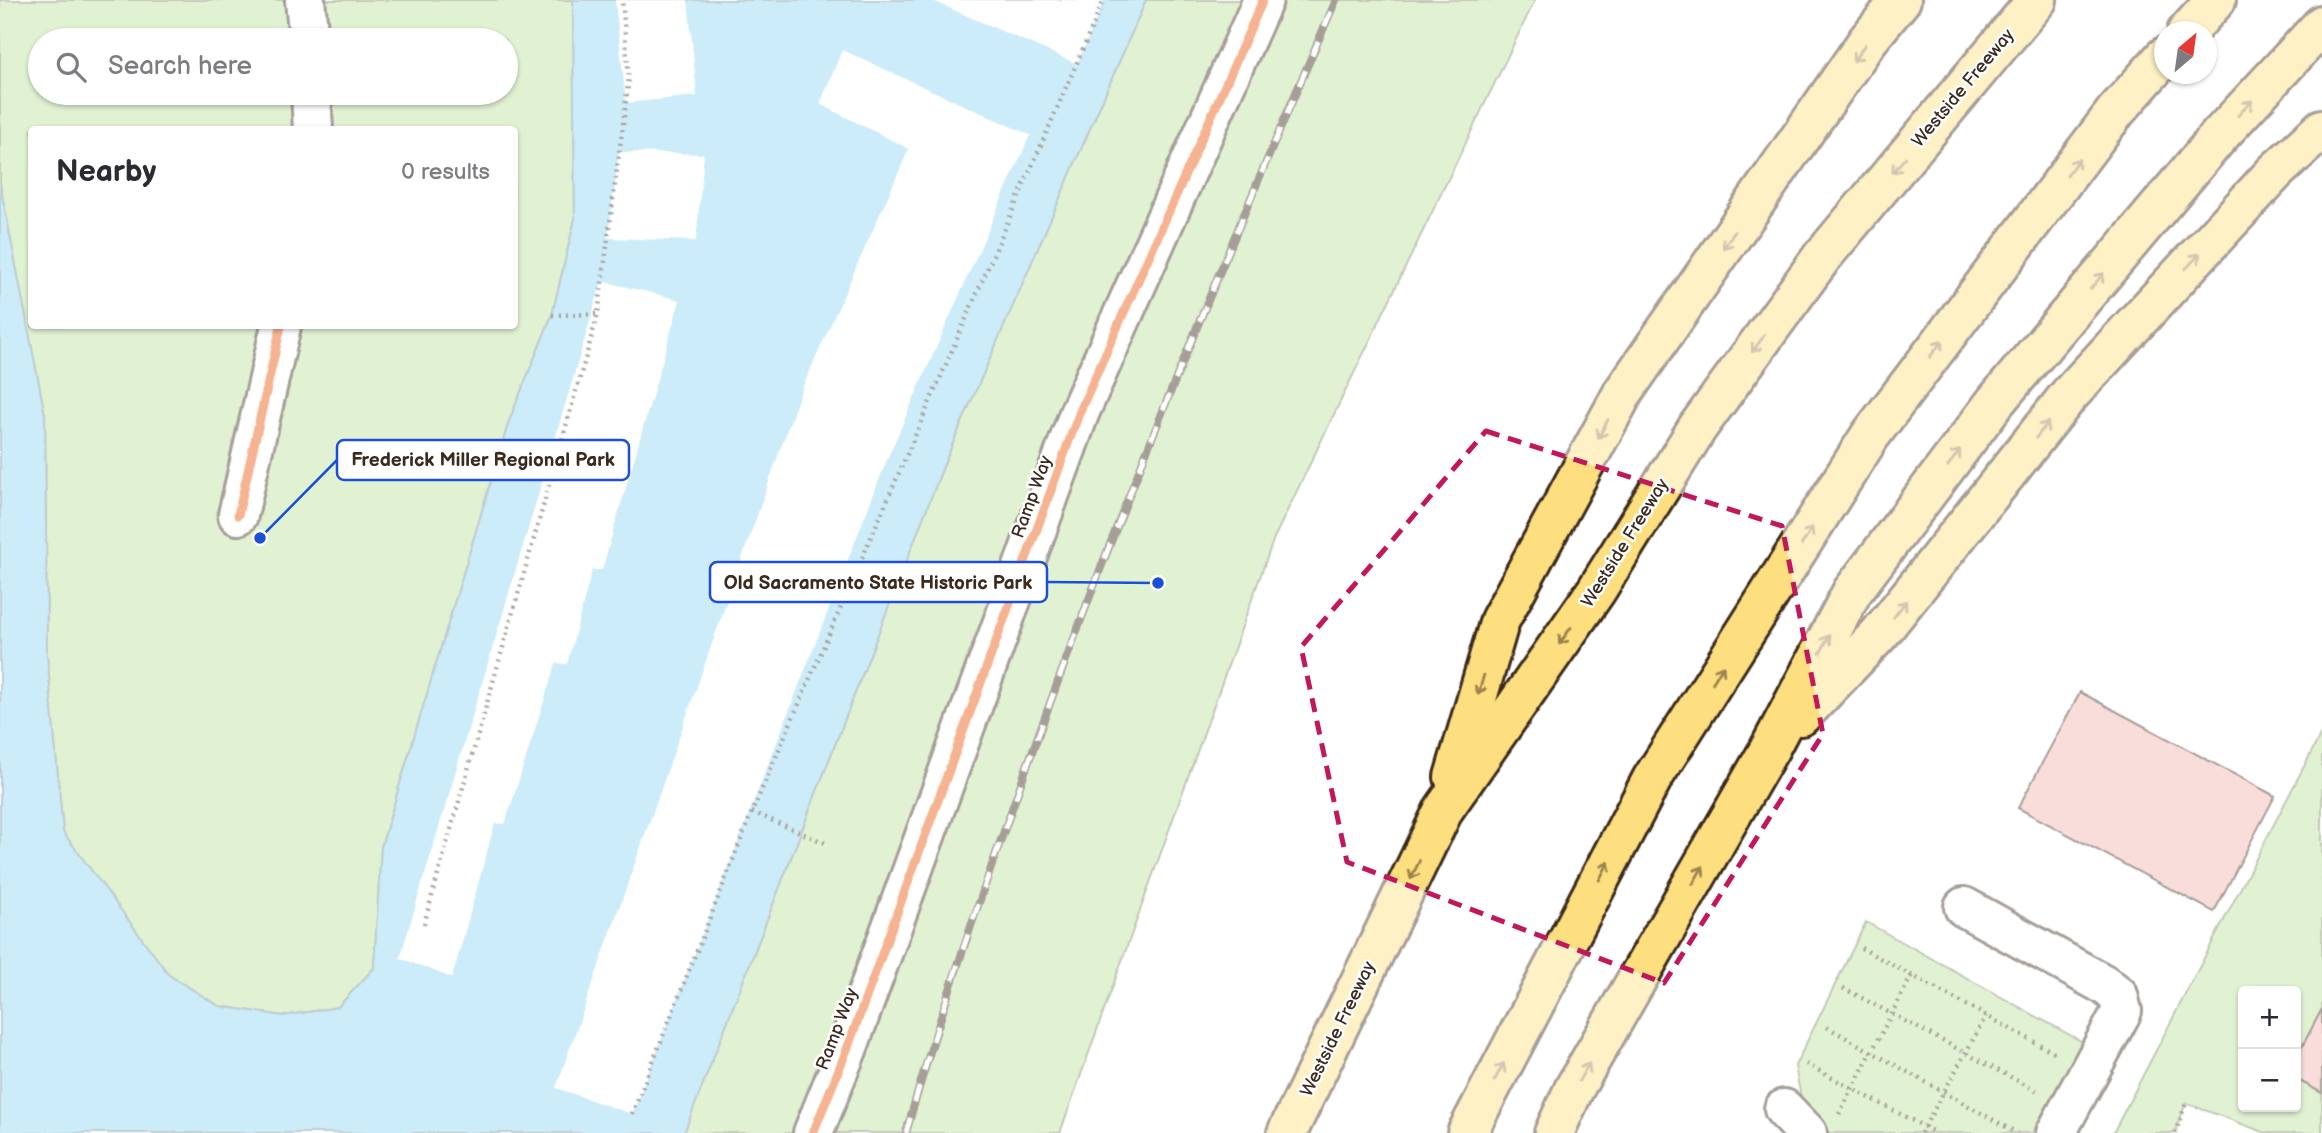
<!DOCTYPE html>
<html lang="en">
<head>
<meta charset="utf-8">
<style>
	body { margin:0; font-family:"Balsamiq Sans",sans-serif; background:#f2f2f3; color:#2b2b33 }
	.controls { position:absolute; right:21px; bottom:21px; display:grid; overflow:hidden; border-radius:7px; box-shadow:0 2px 5px #0004 }
	.controls button { width:63px; height:63px; display:grid; place-items:center; padding:0; border:0; border-bottom:2px solid #e1e1e2; background:#fff; color:#2b2b33; font:35px sans-serif }
	.compass { position:absolute; left:2154px; top:21px; width:63px; height:63px; border-radius:50%; background:#fff; box-shadow:0 2px 5px #0004; rotate:29deg }
	.list { margin:0; padding:0; list-style:none }
	h2 { display:flex; justify-content:space-between; align-items:center; height:91px; margin:0; padding:0 28px; font-size:30px }
	h2 small { font-size:23px; font-weight:400; color:#7c7c81 }
	.icon { flex:none; width:38px; height:38px; fill:none; stroke:currentColor; stroke-width:2; stroke-linecap:round; stroke-linejoin:round }
	.map { position:relative; flex:none; width:2322px; height:1133px; overflow:hidden }
	.search { position:absolute; background:#fff; box-shadow:0 2px 5px #0004; left:28px; top:28px; width:490px; height:77px; display:flex; align-items:center; gap:18px; box-sizing:border-box; padding:0 24px; border-radius:38px; color:#7c7c81; font-size:26px }
	.panel { position:absolute; background:#fff; box-shadow:0 2px 5px #0004; left:28px; top:126px; width:490px; height:203px; border-radius:7px }
	.map>svg:first-child { display:block }
	.green { fill:#bde29d; stroke:#7c865e; stroke-width:2; fill-rule:evenodd }
	.water { fill:#8fd5f1; stroke:#6d919d; stroke-width:2 }
	.pier { fill:#fff }
	.building { fill:#f0b4ad; stroke:#3b2a1e; stroke-width:2 }
	.lines { fill:none; stroke-linecap:round; stroke-linejoin:round }
	.minor-casing { stroke:#3b2a1e; stroke-width:44 }
	.highway-casing { stroke:#3b2a1e; stroke-width:44 }
	.path { stroke:#3b2a1e; stroke-width:4.5; stroke-dasharray:2 5; stroke-linecap:butt }
	.minor { stroke:#fff; stroke-width:38 }
	.highway { stroke:#fddf80; stroke-width:38 }
	.rail-casing { stroke:#3b2a1e; stroke-width:8 }
	.rail { stroke:#fff; stroke-width:5; stroke-dasharray:16; stroke-linecap:butt }
	.cycleway-casing { stroke:#fff; stroke-width:13 }
	.cycleway { stroke:#e8590c; stroke-width:9 }
	.oneway { stroke:#9c844f }
	.marked { fill:none; stroke:#c2185b; stroke-width:5; stroke-dasharray:14 9; stroke-linejoin:round }
	.labels { text-anchor:middle; dominant-baseline:central; stroke-width:5; stroke-linejoin:round; paint-order:stroke }
	.street-label { font-size:18px; fill:#3b2a1e; stroke:#fff }
	.leader { fill:none; stroke:#1d4ed8; stroke-width:2.5 }
	.callout-dot { fill:#1d4ed8; stroke:#fff; stroke-width:2.5 }
	.callout { fill:#fff; stroke:#1d4ed8; stroke-width:2.5 }
	.callout-label { font-size:19px; text-anchor:middle; font-weight:bold; fill:#3b2a1e }
</style>
</head>
<body>
<div class="map">
<svg width="2322" height="1133" viewBox="0 0 2322 1133">
	<rect width="100%" height="100%" fill="#fff"/>
	<filter id="ink" filterUnits="userSpaceOnUse"><feTurbulence type="fractalNoise" baseFrequency=".0143" numOctaves="2"/><feDisplacementMap in="SourceGraphic" scale="14" xChannelSelector="R" yChannelSelector="G"/><feConvolveMatrix kernelMatrix="1 2 1 2 8 2 1 2 1" color-interpolation-filters="sRGB"/></filter>
	<g filter="url(#ink)">
		<!-- green -->
		<g class="green">
			<path d="M 0,0 L 573,0 L 575,219 L 552,315 L 509,421 L 381,847 L 374,968 L 338,1007 L 283,1016 L 219,1006 L 169,975 L 63,832 L 47,654 L 45,415 L 0,184 ZM 40,40 L 506,40 L 506,93 L 40,93 ZM 32,130 L 514,130 L 514,326 L 32,326 Z"/>
			<path d="M 1146,0 L 1535,0 L 1274,538 L 1060,1133 L 684,1133 L 946,459 Z"/>
			<path d="M 2322,732 L 2322,1009 L 2296,1058 L 2296,991 L 2243,991 L 2243,1107 L 2296,1107 L 2296,1079 L 2322,1093 L 2322,1133 L 2266,1133 L 2186,1103 L 2175,1133 L 2113,1133 Z"/>
			<path d="M 1866,922 L 2084,1043 L 2032,1133 L 1826,1133 L 1803,1108 L 1795,1066 Z"/>
		</g>
		<!-- water -->
		<path class="water" d="M 573,0 L 1146,0 L 946,459 L 684,1133 L 0,1133 L 0,184 L 45,415 L 47,654 L 63,832 L 169,975 L 219,1006 L 283,1016 L 338,1007 L 374,968 L 381,847 L 509,421 L 552,315 L 575,219 Z"/>
		<!-- pier -->
		<g class="pier">
			<path d="M 615,0 L 688,0 L 697,96 L 626,103 Z"/>
			<path d="M 931,0 L 1104,0 L 1077,64 Z"/>
			<path d="M 842,50 L 1030,135 L 888,457 L 632,1114 L 556,1088 L 800,393 L 909,149 L 820,104 Z"/>
			<path d="M 619,152 L 704,154 L 696,241 L 608,238 Z"/>
			<path d="M 602,281 L 680,300 L 602,570 L 592,570 L 567,664 L 556,663 L 505,824 L 495,823 L 452,978 L 400,958 Z"/>
		</g>
		<!-- building -->
		<g class="building">
			<path d="M 2080,692 L 2275,796 L 2214,912 L 2018,808 Z"/>
			<path d="M 2322,1009 L 2322,1093 L 2296,1079 L 2296,1058 Z"/>
		</g>
		<g class="lines">
			<!-- minor casing -->
			<g class="minor-casing">
				<g id="minor">
					<path d="M 305,0 L 309,40"/>
					<path d="M 311,93 L 313,130"/>
					<path d="M 238,515 L 281,326"/>
					<path d="M 1964,907 L 2105,985 L 2118,995 L 2122,1011 L 2056,1133"/>
					<path d="M 1784,1109 L 1807,1133"/>
					<path d="M 813,1133 L 848,1047 L 1080,411 L 1263,0"/>
				</g>
			</g>
			<!-- highway casing -->
			<g class="highway-casing">
				<g id="highway">
					<path d="M 2187,32 L 2216,0"/>
					<path d="M 1801,716 L 1880,633 L 2069,395 L 2275,172 L 2322,129"/>
					<path d="M 1454,777 L 1500,620 L 1624,391 L 1868,40 L 1901,0"/>
					<path d="M 1287,1133 L 1444,809 L 1596,591 L 1698,427 L 1822,257 L 2037,0"/>
					<path d="M 1467,1133 L 1652,779 L 1870,436 L 2116,111 L 2164,57"/>
					<path d="M 1554,1133 L 1574,1089 L 1770,748 L 1852,592 L 1996,401 L 2219,136 L 2322,25"/>
				</g>
			</g>
			<!-- path -->
			<g class="path">
				<path d="M 552,315 L 598,314"/>
				<path d="M 752,812 L 828,844"/>
				<path d="M 424,924 L 598,314 L 629,78 L 622,0"/>
				<path d="M 1861,948 L 2057,1054"/>
				<path d="M 1843,988 L 2037,1091"/>
				<path d="M 1827,1027 L 2017,1133"/>
				<path d="M 1806,1064 L 1936,1133"/>
				<path d="M 632,1114 L 752,812 L 1104,0"/>
				<path d="M 1839,1114 L 1912,975"/>
				<path d="M 1921,1133 L 1986,1016"/>
				<path d="M 2175,1133 L 2186,1103"/>
			</g>
			<!-- minor -->
			<use href="#minor" class="minor"/>
			<!-- highway -->
			<use href="#highway" class="highway"/>
			<!-- rail casing -->
			<g class="rail-casing">
				<path id="rail" d="M 906,1133 C 937,1022 975,912 1014,803 C 1110,531 1221,264 1336,0"/>
			</g>
			<!-- rail -->
			<use href="#rail" class="rail"/>
			<!-- cycleway casing -->
			<g class="cycleway-casing">
				<g id="cycleway">
					<path d="M 238,515 L 281,326"/>
					<path d="M 813,1133 L 848,1047 L 1080,411 L 1263,0"/>
				</g>
			</g>
			<!-- cycleway -->
			<use href="#cycleway" class="cycleway"/>
		</g>
		<!-- one-way arrows -->
		<defs><path id="oneway-shaft" d="M-6 0H5M1.5-3L5.5 0L1.5 3" fill="none" stroke-width="1.6" stroke-linecap="round" stroke-linejoin="round" transform="scale(1.75)"/></defs>
		<g class="oneway">
			<use href="#oneway-shaft" transform="translate(1859 53) rotate(125)"/>
			<use href="#oneway-shaft" transform="translate(2245 108) rotate(-47)"/>
			<use href="#oneway-shaft" transform="translate(1899 165) rotate(130)"/>
			<use href="#oneway-shaft" transform="translate(2073 167) rotate(-53)"/>
			<use href="#oneway-shaft" transform="translate(1729 240) rotate(125)"/>
			<use href="#oneway-shaft" transform="translate(2193 261) rotate(-47)"/>
			<use href="#oneway-shaft" transform="translate(2097 281) rotate(-50)"/>
			<use href="#oneway-shaft" transform="translate(1758 344) rotate(126)"/>
			<use href="#oneway-shaft" transform="translate(1936 349) rotate(-53)"/>
			<use href="#oneway-shaft" transform="translate(1603 429) rotate(118)"/>
			<use href="#oneway-shaft" transform="translate(2042 430) rotate(-52)"/>
			<use href="#oneway-shaft" transform="translate(1954 458) rotate(-53)"/>
			<use href="#oneway-shaft" transform="translate(1807 536) rotate(-58)"/>
			<use href="#oneway-shaft" transform="translate(1900 609) rotate(-52)"/>
			<use href="#oneway-shaft" transform="translate(1565 636) rotate(125)"/>
			<use href="#oneway-shaft" transform="translate(1825 644) rotate(-62)"/>
			<use href="#oneway-shaft" transform="translate(1718 674) rotate(-58)"/>
			<use href="#oneway-shaft" transform="translate(1481 685) rotate(106)"/>
			<use href="#oneway-shaft" transform="translate(1415 870) rotate(116)"/>
			<use href="#oneway-shaft" transform="translate(1604 871) rotate(-62)"/>
			<use href="#oneway-shaft" transform="translate(1698 875) rotate(-60)"/>
			<use href="#oneway-shaft" transform="translate(1499 1072) rotate(-62)"/>
			<use href="#oneway-shaft" transform="translate(1584 1072) rotate(-60)"/>
		</g>
	</g>
	<!-- marked area -->
	<path d="M0 0H2322V1133H0ZM 1486,431 L 1782,526 L 1823,734 L 1664,983 L 1347,862 L 1301,647 Z" fill="#fff" fill-opacity=".55" fill-rule="evenodd"/>
	<path class="marked" d="M 1486,431 L 1782,526 L 1823,734 L 1664,983 L 1347,862 L 1301,647 Z"/>
	<g class="labels">
		<!-- street labels -->
		<g class="street-label">
			<text transform="translate(1963 88) rotate(-50)">Westside Freeway</text>
			<text transform="translate(1032 497) rotate(-70)">Ramp Way</text>
			<text transform="translate(1625 543) rotate(-58)">Westside Freeway</text>
			<text transform="translate(837 1029) rotate(-69)">Ramp Way</text>
			<text transform="translate(1338 1029) rotate(-64)">Westside Freeway</text>
		</g>
	</g>
	<!-- callouts -->
	<path class="leader" d="M260 538L337 460M1158 583L1047 582"/>
	<g class="callout-dot">
		<circle cx="260" cy="538" r="7"/>
		<circle cx="1158" cy="583" r="7"/>
	</g>
	<g class="callout">
		<rect x="337" y="440" width="292" height="40" rx="7"/>
		<rect x="710" y="562" width="337" height="40" rx="7"/>
	</g>
	<g class="callout-label">
		<text x="483" y="466">Frederick Miller Regional Park</text>
		<text x="878" y="589">Old Sacramento State Historic Park</text>
	</g>
</svg>
<div class="controls">
<button>+</button>
<button>−</button>
</div>
<svg class="compass" viewBox="-18 -18 36 36"><path d="M0-13l5 13h-10z" fill="#e53935"/><path d="M0 13l5-13h-10z" fill="#7c7c81"/></svg>
<div class="search"><svg class="icon" aria-label="search" viewBox="0 0 24 24"><circle cx="10" cy="10" r="6"/><path d="M15 15l6 6"/></svg>Search here</div>
<section class="panel">
<h2>Nearby<small>0 results</small></h2>
<ul class="list">
</ul>
</section>
</div>
</body>
</html>
